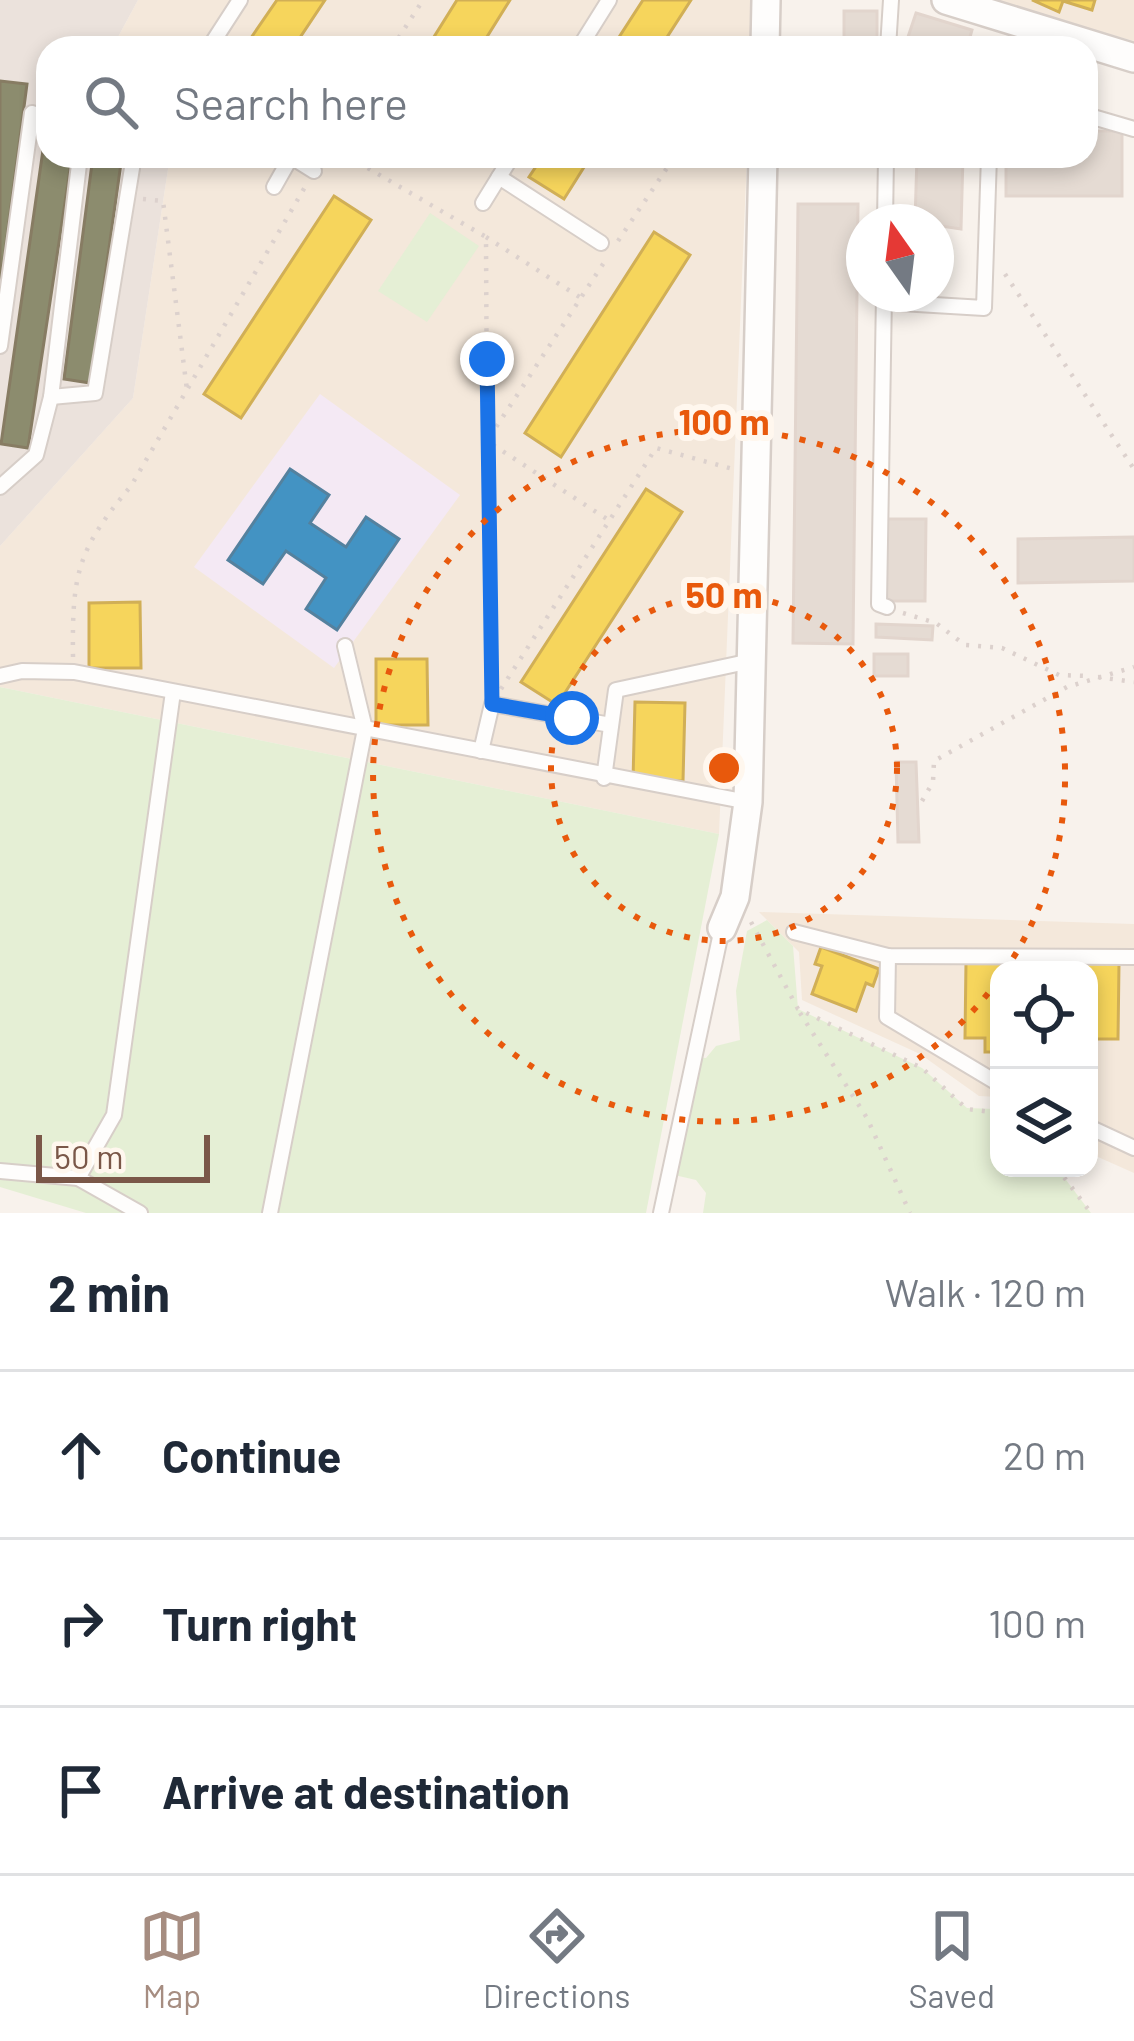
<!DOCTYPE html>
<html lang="en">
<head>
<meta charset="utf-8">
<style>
	body { margin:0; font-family:Barlow,sans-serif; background:#f6f6f7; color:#1f2937 }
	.controls { position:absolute; right:36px; bottom:36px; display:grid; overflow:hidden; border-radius:24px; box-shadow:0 6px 18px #0003 }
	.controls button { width:108px; height:108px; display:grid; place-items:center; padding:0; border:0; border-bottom:3px solid #e0e1e3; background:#fff; color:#1f2937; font:60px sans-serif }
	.compass { position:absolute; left:846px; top:204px; width:108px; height:108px; border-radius:50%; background:#fff; box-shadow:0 6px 18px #0003; rotate:346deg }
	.scale { position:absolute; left:36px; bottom:30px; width:174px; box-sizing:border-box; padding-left:12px; border:6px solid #7a5748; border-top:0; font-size:33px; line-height:42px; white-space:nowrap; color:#7a5748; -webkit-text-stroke:9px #fff7ee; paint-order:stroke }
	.stop { position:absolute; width:36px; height:36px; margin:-27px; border:9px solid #1a73e8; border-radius:50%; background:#fff }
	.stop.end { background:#1a73e8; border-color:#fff; box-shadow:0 3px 12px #0008 }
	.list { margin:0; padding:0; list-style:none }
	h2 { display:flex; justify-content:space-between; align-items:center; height:156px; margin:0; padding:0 48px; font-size:51px }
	h2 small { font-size:39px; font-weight:400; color:#747a83 }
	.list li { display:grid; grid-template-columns:78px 1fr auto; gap:36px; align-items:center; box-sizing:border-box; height:168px; padding:0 48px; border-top:3px solid #e0e1e3 }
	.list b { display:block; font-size:45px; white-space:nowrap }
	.list em { font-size:39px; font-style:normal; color:#747a83 }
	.icon { flex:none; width:66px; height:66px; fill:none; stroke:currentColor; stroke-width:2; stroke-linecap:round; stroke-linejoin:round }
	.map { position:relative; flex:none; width:1134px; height:1213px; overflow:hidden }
	.search { position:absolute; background:#fff; box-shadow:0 6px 18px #0003; left:36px; right:36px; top:36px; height:132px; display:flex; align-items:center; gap:30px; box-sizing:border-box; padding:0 42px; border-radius:36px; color:#747a83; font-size:45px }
	.sheet { height:660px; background:#fff }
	nav { display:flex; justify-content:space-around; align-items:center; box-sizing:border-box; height:168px; border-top:3px solid #e0e1e3; background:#fff; font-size:33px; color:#747a83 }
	nav a { display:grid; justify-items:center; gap:6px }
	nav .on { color:#a68d81 }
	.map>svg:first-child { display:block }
	.residential { fill:#f4e8db }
	.industrial { fill:#ebe2dc }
	.education { fill:#f4e9f4 }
	.green { fill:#e5efd5 }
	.homes { fill:#f6d55c; stroke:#d1af56; stroke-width:3 }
	.schools { fill:#4393c3; stroke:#54819e; stroke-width:3 }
	.industry { fill:#8c8c6e; stroke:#877c63; stroke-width:3 }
	.building { fill:#e5dbd3; stroke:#e2d5cd; stroke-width:3 }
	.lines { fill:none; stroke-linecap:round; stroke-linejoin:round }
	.lane-casing { stroke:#d7cec8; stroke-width:18 }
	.street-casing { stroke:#d7cec8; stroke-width:32 }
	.path { stroke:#dcd1cd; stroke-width:4.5; stroke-dasharray:3 9; stroke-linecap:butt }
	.lane { stroke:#fefdfc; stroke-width:14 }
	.street { stroke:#fefdfc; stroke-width:27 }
	.route { stroke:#1a73e8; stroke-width:15 }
	.ring { fill:none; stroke:#e8590c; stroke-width:6; stroke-dasharray:6 12 }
	.centre { fill:#e8590c; stroke:#fff7ee; stroke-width:6 }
	.ring-label { font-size:36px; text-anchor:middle; font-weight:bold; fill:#e8590c; stroke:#fff7ee; stroke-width:12; stroke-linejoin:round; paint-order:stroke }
</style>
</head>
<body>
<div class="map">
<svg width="1134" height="1213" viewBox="0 0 1134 1213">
	<rect width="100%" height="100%" fill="#f8f2ec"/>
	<!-- residential -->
	<g class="residential">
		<path d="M 138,0 L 753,0 L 751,48 L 112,48 Z"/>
		<path d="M 987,0 L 1134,0 L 1134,41 Z"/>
		<path d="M 170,156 L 747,156 L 719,834 L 0,687 L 0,546 L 133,398 Z"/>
		<path d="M 759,912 L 1134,924 L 1134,1173 L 1089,1153 L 1089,970 L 999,970 L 999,1097 L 979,1096 L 920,1054 L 802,1000 L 799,952 Z"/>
	</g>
	<!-- industrial -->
	<path class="industrial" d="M 0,0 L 138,0 L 112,48 L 48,48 L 48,156 L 170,156 L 133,398 L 0,546 Z"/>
	<!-- education -->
	<path class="education" d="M 320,394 L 460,495 L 334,668 L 194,567 Z"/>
	<!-- green -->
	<g class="green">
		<path d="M 430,213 L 479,246 L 427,322 L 378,291 Z"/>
		<path d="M 0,687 L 719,834 L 646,1213 L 86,1213 L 0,1187 Z"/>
		<path d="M 767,920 L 793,946 L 798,1009 L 922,1068 L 967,1108 L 995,1109 L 999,1168 L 1057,1168 L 1091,1213 L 703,1213 L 706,1193 L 696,1180 L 670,1174 L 695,1057 L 706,1058 L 716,1046 L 740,1040 L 736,991 L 747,931 Z"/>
	</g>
	<!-- homes -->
	<g class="homes">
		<path d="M 277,0 L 325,0 L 293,48 L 244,48 Z"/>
		<path d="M 457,0 L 510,0 L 480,48 L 427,48 Z"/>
		<path d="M 643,0 L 691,0 L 660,48 L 612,48 Z"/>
		<path d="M 1032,0 L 1095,0 L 1092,10 L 1063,1 L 1059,12 Z"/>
		<path d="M 543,156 L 591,156 L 564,199 L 529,177 Z"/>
		<path d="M 334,196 L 371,220 L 241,418 L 204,394 Z"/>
		<path d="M 654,232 L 690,255 L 561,457 L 525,433 Z"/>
		<path d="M 646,489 L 682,512 L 557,705 L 521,682 Z"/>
		<path d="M 140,602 L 141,668 L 89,668 L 89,603 Z"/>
		<path d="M 376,659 L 427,659 L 428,725 L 376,725 Z"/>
		<path d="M 635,702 L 685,703 L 683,781 L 633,780 Z"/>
		<path d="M 821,947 L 879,969 L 873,986 L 866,983 L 856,1011 L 812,994 L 822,966 L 815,964 Z"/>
		<path d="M 966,962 L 1119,963 L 1118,1039 L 1094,1039 L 1094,1053 L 1089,1053 L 1089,970 L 999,970 L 999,1052 L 985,1052 L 985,1038 L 965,1038 Z"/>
	</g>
	<!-- schools -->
	<path class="schools" d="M 290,469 L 329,495 L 310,523 L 346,547 L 366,517 L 399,539 L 337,630 L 306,609 L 326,578 L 286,551 L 263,584 L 228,560 Z"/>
	<!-- industry -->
	<g class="industry">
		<path d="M 0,81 L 27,84 L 0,289 Z"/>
		<path d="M 48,115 L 48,156 L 72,156 L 28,448 L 1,444 Z"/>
		<path d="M 93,156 L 122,156 L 90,383 L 64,379 Z"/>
	</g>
	<!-- building -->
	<g class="building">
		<rect x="844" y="11" width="33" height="37"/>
		<path d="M 916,13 L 972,30 L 967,48 L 906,43 Z"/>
		<path d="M 1086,131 L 1122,131 L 1122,196 L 1006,196 L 1006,156 L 1086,156 Z"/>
		<path d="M 917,156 L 963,156 L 961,229 L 915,222 Z"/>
		<path d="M 798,204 L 858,204 L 853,644 L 793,643 Z"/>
		<path d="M 886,519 L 926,519 L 925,601 L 885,601 Z"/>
		<path d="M 1134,537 L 1134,581 L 1018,583 L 1018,539 Z"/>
		<path d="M 876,624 L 933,626 L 932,640 L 876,637 Z"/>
		<rect x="874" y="654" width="34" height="22"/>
		<path d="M 896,762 L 916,762 L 919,842 L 898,842 Z"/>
	</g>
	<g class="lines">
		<!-- lane casing -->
		<g class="lane-casing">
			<g id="lane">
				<path d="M 209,48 L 240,0"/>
				<path d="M 579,48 L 609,0"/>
				<path d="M 888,48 L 891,0"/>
				<path d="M 1086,115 L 1134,129"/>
				<path d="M 80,156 L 51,397 L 95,393 L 134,156"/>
				<path d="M 290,156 L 314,171"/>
				<path d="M 512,156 L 499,177 L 601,243"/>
				<path d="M 274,187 L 291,157"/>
				<path d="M 483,203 L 499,177"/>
				<path d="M 885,222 L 886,156"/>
				<path d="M 884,294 L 879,604 L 887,607"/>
				<path d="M 884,302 L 984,308 L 989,156"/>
				<path d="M 0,346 L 32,113"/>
				<path d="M 0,487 L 36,455 L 51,397"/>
				<path d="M 0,676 L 22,671 L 74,672 L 748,802"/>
				<path d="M 481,751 L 492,704 L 611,725"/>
				<path d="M 604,778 L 616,690 L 751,661"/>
				<path d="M 794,932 L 888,956 L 1134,957"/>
				<path d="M 888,956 L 887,1017 L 999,1084"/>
				<path d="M 1089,1127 L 1134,1148"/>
				<path d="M 0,1171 L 78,1178 L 140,1213"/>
				<path d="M 78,1178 L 114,1115 L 173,692"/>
				<path d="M 270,1213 L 365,729 L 345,646"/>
				<path d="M 661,1213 L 722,928"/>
			</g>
		</g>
		<!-- street casing -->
		<g class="street-casing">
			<g id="street">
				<path d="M 946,0 L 1134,58"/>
				<path d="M 765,48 L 766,0"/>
				<path d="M 722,928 L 735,897 L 748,802 L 763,156"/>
			</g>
		</g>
		<!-- path -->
		<g class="path">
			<path d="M 392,48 L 423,0"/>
			<path d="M 347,156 L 486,237 L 487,441 L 610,521"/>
			<path d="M 143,199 L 163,201 L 187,390"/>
			<path d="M 486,237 L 581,298"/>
			<path d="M 618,241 L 675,156"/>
			<path d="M 1005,274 L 1134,469"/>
			<path d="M 903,613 L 936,623 L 965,645 L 1002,648 L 1059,675 L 1087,676"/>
			<path d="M 73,657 C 72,574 77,550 131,486 L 305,187"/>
			<path d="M 1098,677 L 1134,682"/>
			<path d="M 492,688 L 487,441 L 605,261"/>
			<path d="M 501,689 L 656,448 L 733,469"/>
			<path d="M 922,801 L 933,782 L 934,761 L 1067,687 L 1134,667"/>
			<path d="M 751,922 L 798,1009 L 922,1068 L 967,1109 L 999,1113"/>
			<path d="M 800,1013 L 867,1118 L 910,1213"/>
			<path d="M 1057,1168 L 1091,1213"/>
		</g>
		<!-- lane -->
		<use href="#lane" class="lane"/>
		<!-- street -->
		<use href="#street" class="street"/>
	</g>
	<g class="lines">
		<!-- route -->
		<path class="route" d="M 487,359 L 492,704 L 572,718"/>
	</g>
	<!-- distance rings -->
	<g class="ring">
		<circle cx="724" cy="768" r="173"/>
		<path d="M999 979A346 346 0 1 1 1006 969"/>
	</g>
	<circle cx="724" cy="768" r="18" class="centre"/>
	<g class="ring-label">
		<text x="724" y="435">100 m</text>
		<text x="724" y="608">50 m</text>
	</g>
</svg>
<div class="controls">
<button><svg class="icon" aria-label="locate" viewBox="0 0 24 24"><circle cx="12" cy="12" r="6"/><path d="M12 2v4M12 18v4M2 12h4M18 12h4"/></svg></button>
<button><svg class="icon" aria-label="layers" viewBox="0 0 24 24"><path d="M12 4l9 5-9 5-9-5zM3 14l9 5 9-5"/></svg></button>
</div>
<svg class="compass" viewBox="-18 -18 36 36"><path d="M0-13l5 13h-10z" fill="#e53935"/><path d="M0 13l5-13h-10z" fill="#747a83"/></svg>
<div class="scale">50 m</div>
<div class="stop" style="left:572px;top:718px"></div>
<div class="stop end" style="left:487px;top:359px"></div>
<div class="search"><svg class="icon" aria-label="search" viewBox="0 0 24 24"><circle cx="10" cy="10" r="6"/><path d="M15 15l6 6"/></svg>Search here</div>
</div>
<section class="sheet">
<h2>2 min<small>Walk · 120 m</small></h2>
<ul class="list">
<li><svg class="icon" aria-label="ahead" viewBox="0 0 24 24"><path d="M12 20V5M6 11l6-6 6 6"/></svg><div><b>Continue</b></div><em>20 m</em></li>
<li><svg class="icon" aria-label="right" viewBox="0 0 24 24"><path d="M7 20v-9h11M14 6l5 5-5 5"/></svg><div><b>Turn right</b></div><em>100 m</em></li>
<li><svg class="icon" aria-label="arrive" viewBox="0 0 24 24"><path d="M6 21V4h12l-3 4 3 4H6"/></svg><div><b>Arrive at destination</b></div></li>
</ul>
</section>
<nav>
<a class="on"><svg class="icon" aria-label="map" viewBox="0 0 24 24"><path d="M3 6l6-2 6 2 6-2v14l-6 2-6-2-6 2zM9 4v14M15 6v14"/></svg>Map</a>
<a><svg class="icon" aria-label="directions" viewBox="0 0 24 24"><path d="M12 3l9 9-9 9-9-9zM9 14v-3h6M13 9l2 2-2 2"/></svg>Directions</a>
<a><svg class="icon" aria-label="saved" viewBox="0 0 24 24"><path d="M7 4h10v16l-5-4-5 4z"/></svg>Saved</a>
</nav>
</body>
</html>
